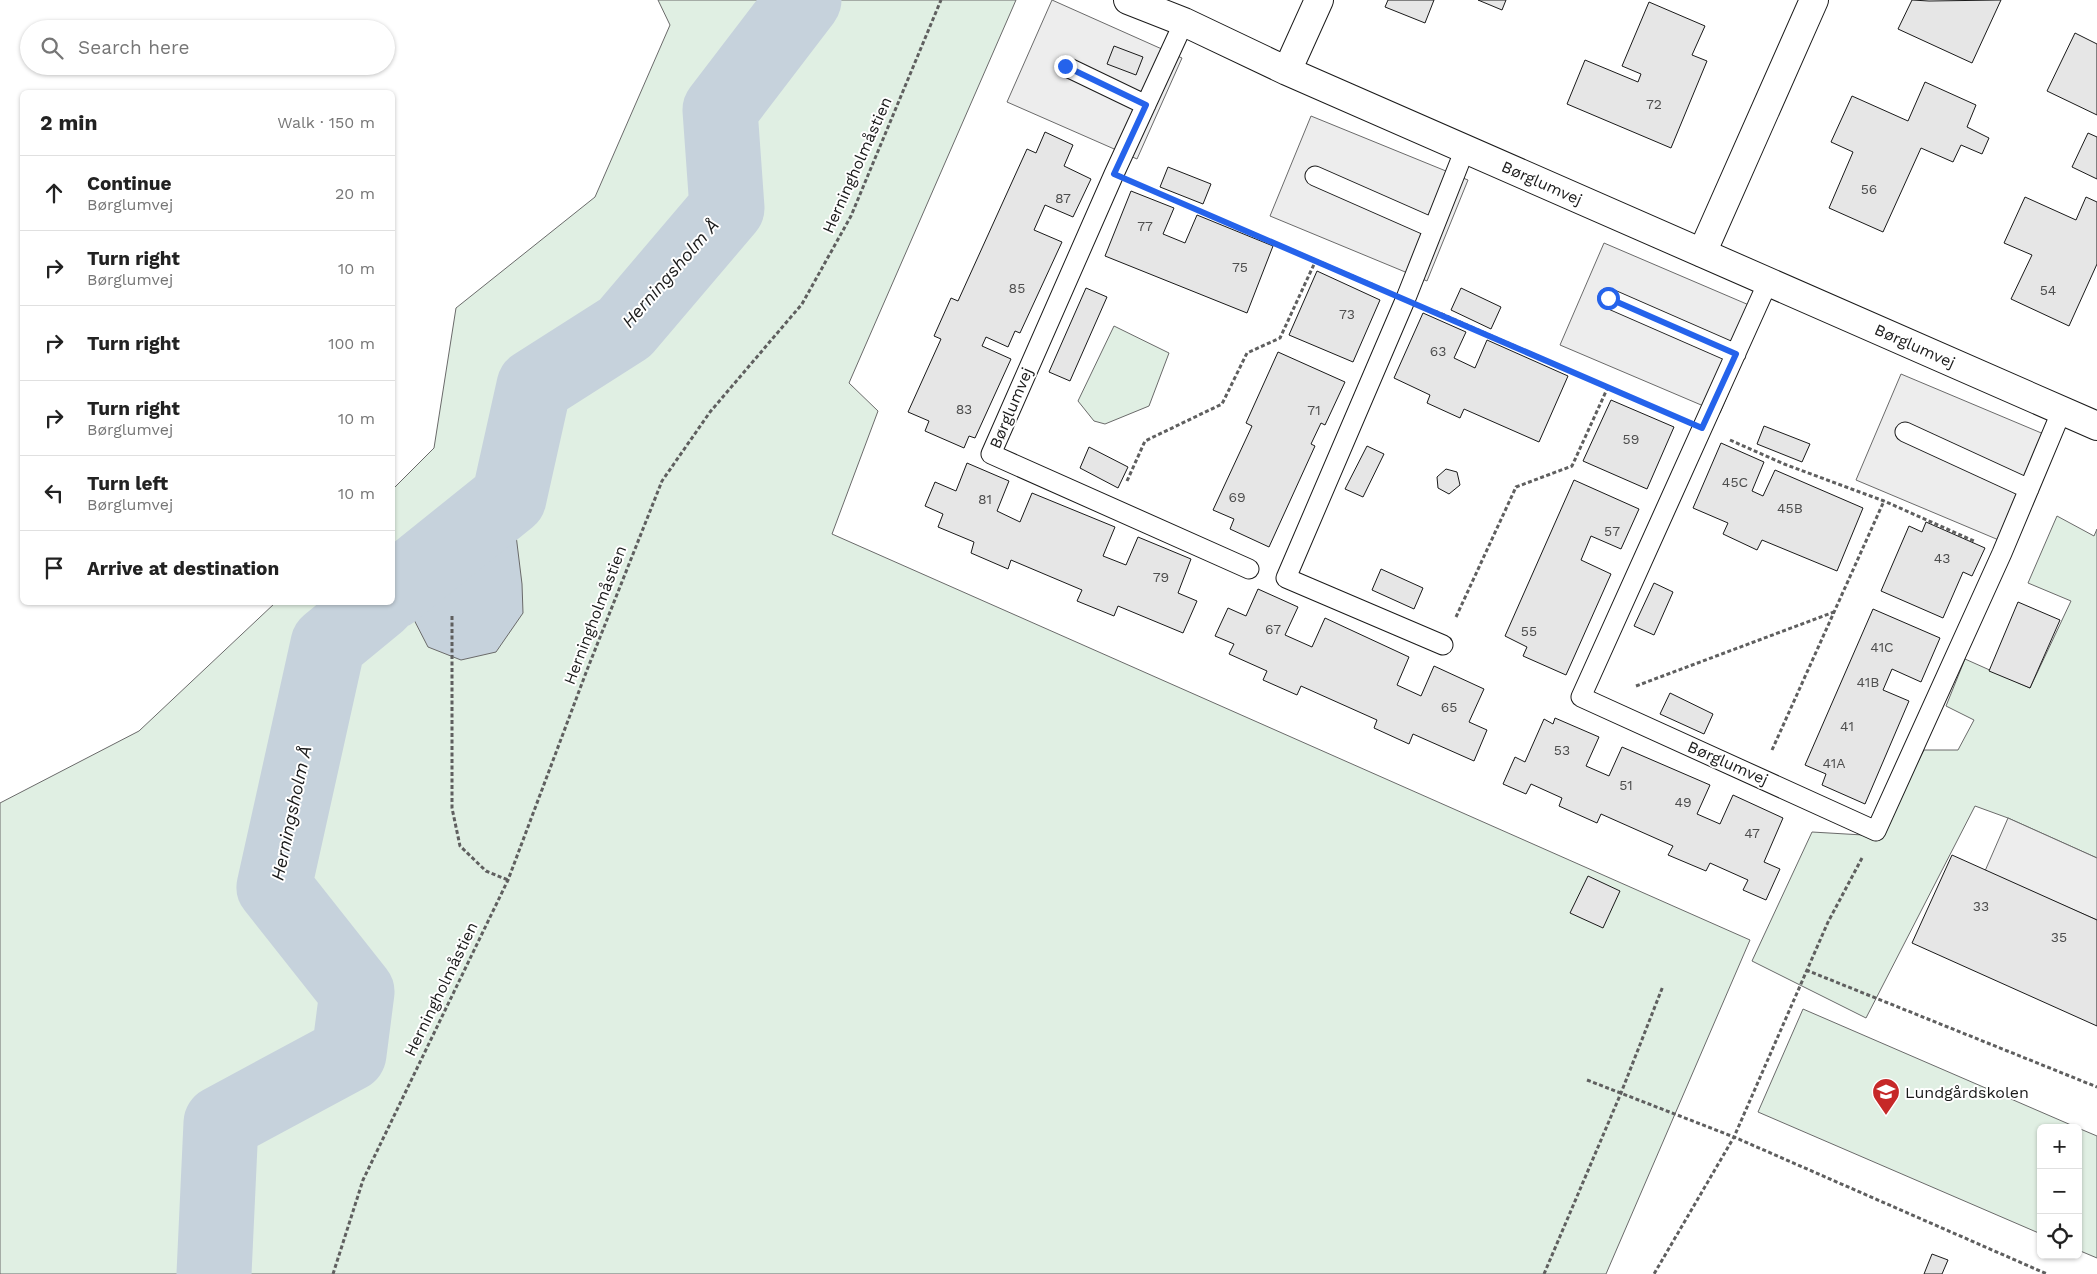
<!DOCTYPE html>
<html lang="en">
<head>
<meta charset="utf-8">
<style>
  body { margin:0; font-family:"Work Sans",sans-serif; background:#f2f2f2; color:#222 }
  .controls { position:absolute; right:15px; bottom:15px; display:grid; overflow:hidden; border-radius:8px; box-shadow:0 1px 4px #0004 }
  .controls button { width:45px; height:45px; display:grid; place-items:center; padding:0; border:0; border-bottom:1px solid #e0e0e0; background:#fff; color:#222; font:25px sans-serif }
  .stop { position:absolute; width:15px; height:15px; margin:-11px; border:4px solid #2563eb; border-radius:50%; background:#fff }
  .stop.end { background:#2563eb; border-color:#fff; box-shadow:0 1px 5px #0008 }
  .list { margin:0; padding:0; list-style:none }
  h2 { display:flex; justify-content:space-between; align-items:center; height:65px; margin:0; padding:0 20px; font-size:21px }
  h2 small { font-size:16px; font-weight:400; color:#767676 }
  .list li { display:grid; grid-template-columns:32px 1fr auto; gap:15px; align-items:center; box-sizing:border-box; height:75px; padding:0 20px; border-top:1px solid #e0e0e0 }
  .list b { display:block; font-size:19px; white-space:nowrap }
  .list p { margin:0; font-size:16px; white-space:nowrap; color:#767676 }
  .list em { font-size:16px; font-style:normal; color:#767676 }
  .icon { flex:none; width:28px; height:28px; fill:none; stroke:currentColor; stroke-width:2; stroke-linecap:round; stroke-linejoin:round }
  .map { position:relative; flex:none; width:2097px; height:1274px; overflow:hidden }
  .search { position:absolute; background:#fff; box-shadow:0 1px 4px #0004; left:20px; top:20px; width:375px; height:55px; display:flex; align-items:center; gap:12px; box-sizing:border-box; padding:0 18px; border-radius:28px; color:#767676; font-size:19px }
  .panel { position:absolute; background:#fff; box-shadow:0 1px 4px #0004; left:20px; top:90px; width:375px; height:515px; border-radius:8px }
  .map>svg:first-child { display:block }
  .green { fill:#e0efe3; stroke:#6a6a6a }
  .parking { fill:#ededed; stroke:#6a6a6a }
  .water { fill:#c6d2dc; stroke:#6a6a6a }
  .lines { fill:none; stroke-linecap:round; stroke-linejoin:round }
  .river { stroke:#c6d2dc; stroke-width:75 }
  .building { fill:#e6e6e6; stroke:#1a1a1a }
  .service-casing { stroke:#1a1a1a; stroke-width:21 }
  .minor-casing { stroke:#1a1a1a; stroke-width:30 }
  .path { stroke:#5f5f5f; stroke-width:3; stroke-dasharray:4 2.5; stroke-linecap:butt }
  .service { stroke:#fff; stroke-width:19 }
  .minor { stroke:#fff; stroke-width:28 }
  .route { stroke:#2563eb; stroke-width:6 }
  .labels { text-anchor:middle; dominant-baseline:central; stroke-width:4; stroke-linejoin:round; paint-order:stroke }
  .number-label { font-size:14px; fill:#4d4d4d }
  .street-label { font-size:16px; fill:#1a1a1a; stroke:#fff }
  .poi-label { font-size:16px; fill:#1a1a1a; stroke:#fff; text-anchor:start }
  .water-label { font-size:18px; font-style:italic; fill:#1a1a1a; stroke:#fff }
</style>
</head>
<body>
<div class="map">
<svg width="2097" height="1274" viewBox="0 0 2097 1274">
  <rect width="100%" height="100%" fill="#fff"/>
  <path class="green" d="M658 0H1016L849 383 878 411 832 534 1750 940 1606 1274H0V803L139 731 275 603 392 602 393 489 434 448 456 308 595 197 670 25Z
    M1114 326 1169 353 1149 406 1105 424 1094 421 1078 401Z
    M2057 516 2094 536 2097 529V858L2008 818 1975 806 1866 1018 1752 961 1812 832 1880 836 1924 750H1958L1974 720 1946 706 1965 659 2030 688 2071 601 2028 583Z
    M1803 1009 2078 1128H2041V1234L1758 1112Z
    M2078 1128 2097 1136V1258L2078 1250Z"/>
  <path class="parking" d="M1052 0 1182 58 1137 159 1007 102Z
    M1311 116 1468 180 1427 281 1270 216Z
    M1604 243 1763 311 1720 413 1560 345Z
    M1901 374 2058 440 2013 546 1856 480Z
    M2008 818 2097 858V920L1985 871Z"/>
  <path class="water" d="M509 498 515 527 522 584 523 613 496 652 461 660 428 647 410 612 400 586Z"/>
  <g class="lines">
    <path class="river" d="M392 592 509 498 534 386 625 328 727 208 720 110 804 0
      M214 1274 221 1123 349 1054 357 992 274 887 328 644 379 602"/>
  </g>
  <path class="building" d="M1388 0H1434L1425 23 1385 7Z
    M1478 0H1506L1502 10Z
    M1912 0 1929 1 2001 0 1972 63 1898 29Z
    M1649 2 1705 26 1692 55 1707 61 1671 148 1567 104 1585 60 1638 82 1641 74 1622 66Z
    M2075 33 2097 44V115L2047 91Z
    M1114 46 1143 57 1136 75 1107 64Z
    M1925 82 1976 105 1967 127 1989 138 1982 154 1961 145 1953 162 1921 148 1883 232 1829 208 1853 152 1831 142 1852 96 1908 121Z
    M1045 132 1073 145 1064 166 1091 179 1073 217 1045 205 1034 230 1062 242 1020 333 1015 331 1008 347 986 337 982 346 1011 359 975 438 969 436 964 448 925 431 929 421 908 412 941 339 934 336 951 298 958 301 1027 149 1036 153Z
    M2088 133 2097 137V179L2072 167Z
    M1168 167 1211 184 1203 204 1160 187Z
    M1131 191 1174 208 1163 234 1185 243 1197 215 1273 246 1247 313 1105 256Z
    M2025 197 2076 220 2086 197 2097 202V264L2069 326 2011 299 2032 255 2004 243Z
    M1317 271 1380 300 1353 362 1289 335Z
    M1086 288 1107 297 1070 381 1049 372Z
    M1461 288 1501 307 1491 329 1451 310Z
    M1423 313 1466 332 1454 358 1475 368 1487 340 1568 376 1539 442 1464 409 1460 418 1427 403 1430 395 1394 378Z
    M1278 352 1345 382 1325 425 1321 423 1311 444 1315 446 1269 547 1230 529 1234 519 1213 510 1252 426 1246 423Z
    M1611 400 1674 427 1647 489 1583 461Z
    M1764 426 1810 444 1802 462 1757 444Z
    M1721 443 1764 462 1752 491 1763 496 1775 470 1863 508 1837 571 1762 540 1757 550 1723 534 1728 523 1693 508Z
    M1367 446 1384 454 1363 497 1345 489Z
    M1089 447 1128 467 1118 488 1080 468Z
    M967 463 1009 481 997 511 1020 522 1032 493 1115 527 1103 556 1126 565 1138 537 1191 559 1178 593 1197 601 1183 633 1118 606 1114 616 1077 601 1082 590 1011 560 1008 569 971 553 974 542 938 527 943 514 925 506 935 482 956 491Z
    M1446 469 1457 472 1460 485 1449 494 1438 488 1437 477Z
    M1574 480 1639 509 1621 549 1591 536 1581 560 1611 574 1566 675 1523 656 1527 647 1505 636Z
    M1926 522 1985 548 1972 576 1963 572 1943 618 1881 591 1909 526 1922 532Z
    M1381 569 1423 588 1414 609 1372 590Z
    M1654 583 1673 592 1654 635 1634 626Z
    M1258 589 1298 607 1285 635 1312 647 1325 618 1409 657 1397 685 1421 696 1434 666 1484 689 1469 722 1487 730 1474 761 1413 734 1409 744 1374 728 1377 720 1301 686 1297 695 1263 680 1267 671 1229 654 1234 644 1215 636 1228 608 1246 616Z
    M2018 602 2060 620 2030 688 1989 671Z
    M1873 609 1940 638 1921 682 1892 669 1883 690 1909 701 1865 804 1822 785 1826 774 1805 765Z
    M1670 693 1713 714 1704 734 1660 714Z
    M1555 718 1599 737 1586 766 1609 776 1622 747 1710 785 1697 814 1720 824 1733 795 1783 818 1764 862 1780 869 1766 900 1743 890 1748 880 1710 863 1706 871 1668 855 1673 846 1601 814 1597 823 1559 806 1562 798 1531 784 1526 794 1503 784 1515 757 1525 762 1544 719 1553 724Z
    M1952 855 2097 920V1026L1912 943Z
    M1588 876 1620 891 1603 928 1570 913Z
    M1932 1254 1948 1260 1942 1274H1924Z"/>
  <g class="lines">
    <defs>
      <path id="service" d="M1184 22 1114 174 991 454 1249 569
        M1065 66 1146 105
        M1315 176 1433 228
        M1768 282 1581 697 1876 831 2002 553 2062 410
        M1608 298 1736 354
        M1905 432 2029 489
        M1443 645 1286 578 1406 298 1465 149"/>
      <path id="minor" d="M1128 0 1184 22 1287 71 2097 426
        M1287 71 1319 0
        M1702 253 1814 0"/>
    </defs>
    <use href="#service" class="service-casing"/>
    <use href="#minor" class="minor-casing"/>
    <path class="path" d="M1143 186 1376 286
      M1435 311 1674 416
      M1730 440 1784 464 1884 501 1974 541
      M1127 481 1145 441 1222 404 1247 353 1280 338 1316 260
      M452 616V808L460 846 486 871 508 880
      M1456 617 1516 487 1572 466 1608 387
      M1636 686 1834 612
      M1772 750 1884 501
      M1862 858 1828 922 1734 1137 2047 1274
      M1806 970 2097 1087
      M1587 1080 1734 1137 1654 1274
      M333 1274 363 1180 508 880 587 670 662 481 710 412 802 304 851 216 941 0
      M1544 1274 1621 1093 1663 986"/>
    <use href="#service" class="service"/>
    <use href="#minor" class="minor"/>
  </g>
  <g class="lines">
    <path class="route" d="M1065 66 1146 105 1114 174 1702 428 1736 354 1608 298"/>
  </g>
  <defs>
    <symbol id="school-pin" viewBox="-11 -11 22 30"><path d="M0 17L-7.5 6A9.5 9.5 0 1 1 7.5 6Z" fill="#c62828" stroke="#fff"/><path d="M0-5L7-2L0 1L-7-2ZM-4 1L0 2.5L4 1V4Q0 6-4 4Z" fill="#fff"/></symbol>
  </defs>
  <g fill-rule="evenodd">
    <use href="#school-pin" x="1870" y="1076" width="32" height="43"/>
  </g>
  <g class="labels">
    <g class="number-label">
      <text x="1654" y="104">72</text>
      <text x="1869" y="189">56</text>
      <text x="1063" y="198">87</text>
      <text x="1145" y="226">77</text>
      <text x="1240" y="267">75</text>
      <text x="1017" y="288">85</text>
      <text x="2048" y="290">54</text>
      <text x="1347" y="314">73</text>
      <text x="1438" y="351">63</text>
      <text x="964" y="409">83</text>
      <text x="1314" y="410">71</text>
      <text x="1631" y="439">59</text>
      <text x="1735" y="482">45C</text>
      <text x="1237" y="497">69</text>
      <text x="985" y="499">81</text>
      <text x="1790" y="508">45B</text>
      <text x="1612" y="531">57</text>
      <text x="1942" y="558">43</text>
      <text x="1161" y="577">79</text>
      <text x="1273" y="629">67</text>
      <text x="1529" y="631">55</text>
      <text x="1882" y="647">41C</text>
      <text x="1868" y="682">41B</text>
      <text x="1449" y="707">65</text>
      <text x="1847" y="726">41</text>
      <text x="1562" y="750">53</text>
      <text x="1834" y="763">41A</text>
      <text x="1626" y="785">51</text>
      <text x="1683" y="802">49</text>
      <text x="1752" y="833">47</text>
      <text x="1981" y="906">33</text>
      <text x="2059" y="937">35</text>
    </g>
    <g class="street-label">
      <text transform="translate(857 165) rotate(-66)">Herningholmåstien</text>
      <text transform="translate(1542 183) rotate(24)">Børglumvej</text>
      <text transform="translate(1915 346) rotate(24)">Børglumvej</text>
      <text transform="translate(1011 408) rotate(-67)">Børglumvej</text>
      <text transform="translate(595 615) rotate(-69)">Herningholmåstien</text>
      <text transform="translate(1728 763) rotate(24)">Børglumvej</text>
      <text transform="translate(441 989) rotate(-64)">Herningholmåstien</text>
    </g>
    <g class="poi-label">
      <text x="1905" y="1092">Lundgårdskolen</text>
    </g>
    <g class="water-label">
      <text transform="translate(670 273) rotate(-49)">Herningsholm Å</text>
      <text transform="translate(291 813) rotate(-78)">Herningsholm Å</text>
    </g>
  </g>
</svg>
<div class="controls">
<button>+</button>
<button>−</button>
<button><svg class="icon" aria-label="locate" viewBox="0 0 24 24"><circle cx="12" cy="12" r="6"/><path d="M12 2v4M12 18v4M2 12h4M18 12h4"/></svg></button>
</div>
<div class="stop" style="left:1608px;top:298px"></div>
<div class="stop end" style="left:1065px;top:66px"></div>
<div class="search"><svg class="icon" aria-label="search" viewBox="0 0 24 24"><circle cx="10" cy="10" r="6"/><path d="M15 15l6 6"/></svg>Search here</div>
<section class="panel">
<h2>2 min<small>Walk · 150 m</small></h2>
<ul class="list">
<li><svg class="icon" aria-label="ahead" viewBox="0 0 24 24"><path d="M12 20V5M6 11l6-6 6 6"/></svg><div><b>Continue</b><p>Børglumvej</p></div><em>20 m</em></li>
<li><svg class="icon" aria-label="right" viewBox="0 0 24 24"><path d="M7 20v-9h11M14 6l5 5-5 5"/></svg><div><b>Turn right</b><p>Børglumvej</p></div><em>10 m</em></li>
<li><svg class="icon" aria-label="right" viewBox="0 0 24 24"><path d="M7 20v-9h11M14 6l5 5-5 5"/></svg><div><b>Turn right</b></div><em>100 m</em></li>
<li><svg class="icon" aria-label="right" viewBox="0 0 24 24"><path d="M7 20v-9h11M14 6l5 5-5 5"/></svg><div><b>Turn right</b><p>Børglumvej</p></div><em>10 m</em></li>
<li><svg class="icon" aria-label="left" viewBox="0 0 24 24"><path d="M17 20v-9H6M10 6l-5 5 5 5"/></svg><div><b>Turn left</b><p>Børglumvej</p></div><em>10 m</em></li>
<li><svg class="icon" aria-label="arrive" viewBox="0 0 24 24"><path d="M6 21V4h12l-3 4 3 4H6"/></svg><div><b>Arrive at destination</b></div></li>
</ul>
</section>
</div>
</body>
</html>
